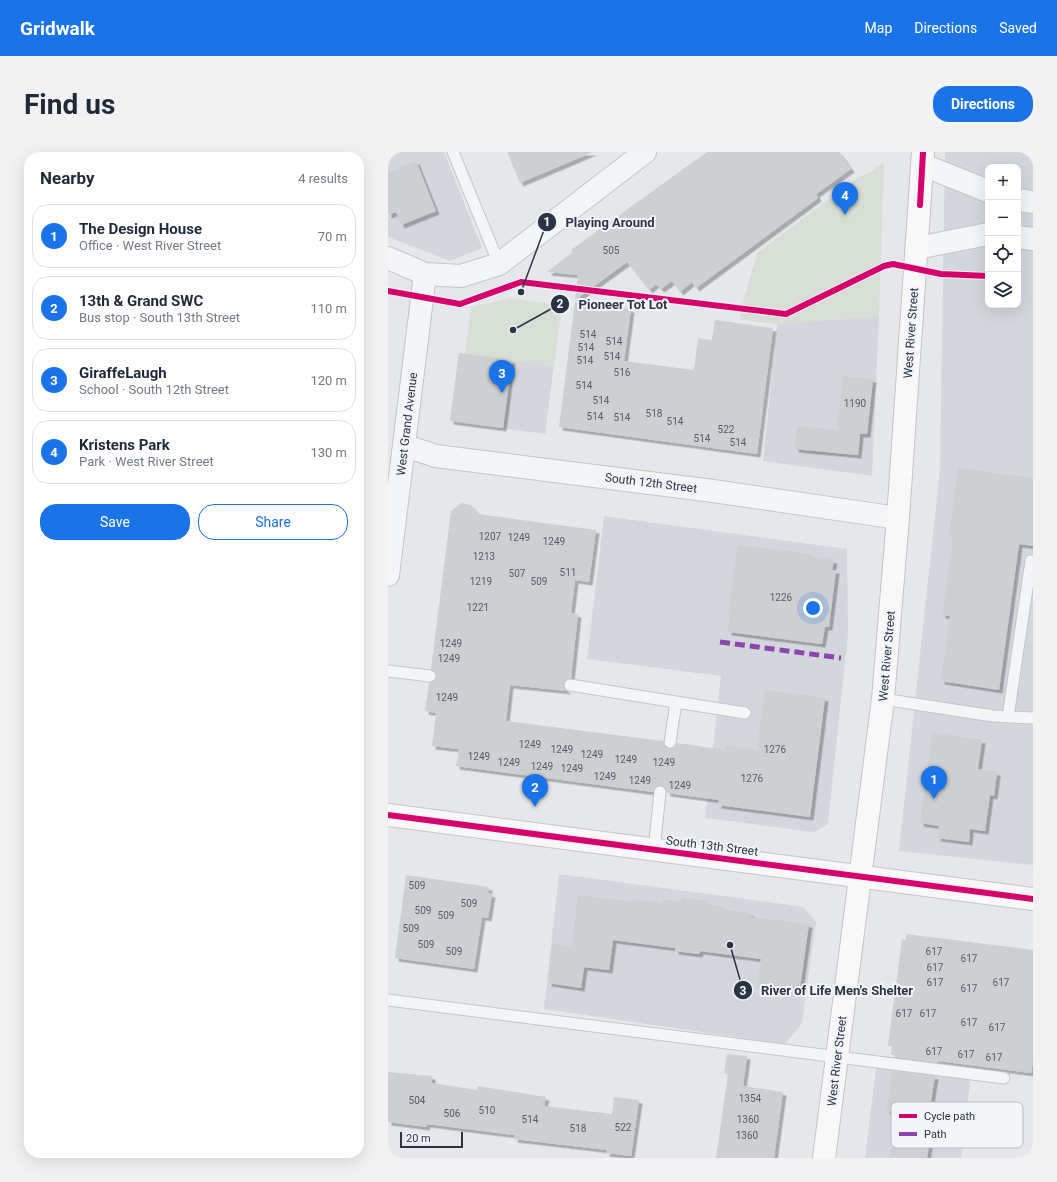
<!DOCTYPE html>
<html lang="en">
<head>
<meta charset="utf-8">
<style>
  body { margin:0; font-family:Roboto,sans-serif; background:#f2f2f3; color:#1f2937 }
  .controls { position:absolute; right:12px; top:12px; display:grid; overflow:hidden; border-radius:8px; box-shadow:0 4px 16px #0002 }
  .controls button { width:36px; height:36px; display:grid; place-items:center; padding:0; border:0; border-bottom:1px solid #e0e1e3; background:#fff; color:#1f2937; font:20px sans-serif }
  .scale { position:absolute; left:12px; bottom:10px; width:63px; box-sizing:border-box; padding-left:4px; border:2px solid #2a3444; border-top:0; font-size:11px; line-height:14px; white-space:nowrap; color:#2a3444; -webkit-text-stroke:3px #f3f5f9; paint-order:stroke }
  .you { position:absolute; left:425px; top:456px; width:14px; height:14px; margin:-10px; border:3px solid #fff; border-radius:50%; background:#1a73e8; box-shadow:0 0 0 6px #1a73e833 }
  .badge { display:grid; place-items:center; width:26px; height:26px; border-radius:50%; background:#1a73e8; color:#fff; font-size:13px; font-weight:700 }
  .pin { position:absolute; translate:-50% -33px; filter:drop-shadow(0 1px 2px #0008) }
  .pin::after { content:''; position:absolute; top:21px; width:14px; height:12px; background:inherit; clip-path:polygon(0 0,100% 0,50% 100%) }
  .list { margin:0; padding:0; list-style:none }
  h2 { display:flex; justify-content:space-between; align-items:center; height:52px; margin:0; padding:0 16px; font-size:17px }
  h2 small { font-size:13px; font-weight:400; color:#747a83 }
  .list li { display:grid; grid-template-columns:26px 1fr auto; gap:12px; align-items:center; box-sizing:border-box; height:64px; margin:0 8px 8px; padding:0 8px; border:1px solid #e0e1e3; border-radius:16px }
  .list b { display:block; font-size:15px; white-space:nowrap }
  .list p { margin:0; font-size:13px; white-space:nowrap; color:#747a83 }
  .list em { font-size:13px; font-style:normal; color:#747a83 }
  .actions { display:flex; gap:8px; padding:12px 16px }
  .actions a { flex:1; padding:9px 0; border:1px solid #1a73e8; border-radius:16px; text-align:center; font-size:14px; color:#1a73e8 }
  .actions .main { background:#1a73e8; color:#fff }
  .icon { flex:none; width:22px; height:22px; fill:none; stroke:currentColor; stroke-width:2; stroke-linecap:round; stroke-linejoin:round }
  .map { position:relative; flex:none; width:645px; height:1006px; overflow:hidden; border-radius:16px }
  header { display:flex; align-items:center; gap:24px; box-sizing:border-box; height:56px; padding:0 20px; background:#1a73e8; color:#fff }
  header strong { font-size:19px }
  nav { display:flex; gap:22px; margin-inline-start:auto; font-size:14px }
  .intro { display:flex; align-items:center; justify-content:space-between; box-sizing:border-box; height:96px; padding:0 24px }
  h1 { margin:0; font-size:28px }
  .button { padding:10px 18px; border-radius:16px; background:#1a73e8; color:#fff; font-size:14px; font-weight:700 }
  main { display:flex; gap:24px; padding:0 24px }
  aside { flex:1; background:#fff; border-radius:16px; box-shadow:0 4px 16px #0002 }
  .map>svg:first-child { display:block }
  .built { fill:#d3d7dd; fill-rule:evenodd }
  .green { fill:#d6ded5 }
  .building { fill:#cdcfd2; filter:url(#shadow) }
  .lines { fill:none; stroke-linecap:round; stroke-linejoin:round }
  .lane-casing { stroke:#c3c5c8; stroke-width:13 }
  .street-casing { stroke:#c3c5c8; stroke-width:24 }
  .secondary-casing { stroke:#c3c5c8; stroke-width:24 }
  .lane { stroke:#f4f5f7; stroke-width:11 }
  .street { stroke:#f4f5f7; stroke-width:22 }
  .secondary { stroke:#f8f8f8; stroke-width:22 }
  .quiet { stroke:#8e44ad; stroke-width:5; stroke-dasharray:10 5; stroke-linecap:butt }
  .cycleway-casing { stroke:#f3f5f9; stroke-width:8 }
  .cycleway { stroke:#d6006c; stroke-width:6 }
  .labels { text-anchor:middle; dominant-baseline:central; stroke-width:4; stroke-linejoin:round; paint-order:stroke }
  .number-label { font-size:10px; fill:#545c68 }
  .street-label { font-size:12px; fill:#2a3444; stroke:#f3f5f9 }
  .key { fill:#f3f5f9; stroke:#b7bbc3; stroke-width:1 }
  .key-label { font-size:11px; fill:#2a3444 }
  .leader { fill:none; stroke:#2a3444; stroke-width:1.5 }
  .callout-dot { fill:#2a3444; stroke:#f3f5f9; stroke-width:1.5 }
  .mark-label { font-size:12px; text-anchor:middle; font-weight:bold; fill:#fff }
  .callout-label { font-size:13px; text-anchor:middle; font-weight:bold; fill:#2a3444; stroke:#f3f5f9; stroke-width:4; stroke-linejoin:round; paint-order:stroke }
</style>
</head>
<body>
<header>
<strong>Gridwalk</strong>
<nav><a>Map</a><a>Directions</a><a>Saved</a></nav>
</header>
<div class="intro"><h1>Find us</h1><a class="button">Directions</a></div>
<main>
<aside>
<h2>Nearby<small>4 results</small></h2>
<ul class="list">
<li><span class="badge">1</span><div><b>The Design House</b><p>Office · West River Street</p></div><em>70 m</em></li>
<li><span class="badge">2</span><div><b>13th &amp; Grand SWC</b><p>Bus stop · South 13th Street</p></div><em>110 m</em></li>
<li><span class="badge">3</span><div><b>GiraffeLaugh</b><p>School · South 12th Street</p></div><em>120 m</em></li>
<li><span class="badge">4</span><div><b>Kristens Park</b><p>Park · West River Street</p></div><em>130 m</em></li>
</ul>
<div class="actions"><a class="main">Save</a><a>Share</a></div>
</aside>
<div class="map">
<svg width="645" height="1006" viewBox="0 0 645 1006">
  <defs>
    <filter id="shadow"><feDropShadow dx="3.5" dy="3.5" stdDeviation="0" flood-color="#0004"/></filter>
  </defs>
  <rect width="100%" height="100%" fill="#e5e7ea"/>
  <path class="built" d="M0 0H56L94 96 62 109 0 85Z
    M557 0H645V713L511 699 552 317ZM600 15H630V153H600Z
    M491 164 484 324 375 309 389 172Z
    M71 201 166 214 157 282 62 269Z
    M216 364 459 397 460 481 440 672 426 680 317 666 333 524 199 507Z
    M171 722 416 755 428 770 414 871 397 892 156 857Z
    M489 910 583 922 573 1006H477Z"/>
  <path class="green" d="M496 10 491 164 389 172 352 168 355 151 369 101 471 25 481 21Z
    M123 146 174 154 166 214 77 202 83 155Z"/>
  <path class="building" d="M119 0H205L132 31Z
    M319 0H451L463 17 428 42 430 46 308 136 304 130 292 140 284 129 273 137 268 132 261 138 239 110 187 148 190 123 159 120 185 100 183 98Z
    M28 9 48 59 13 73 8 60 0 63V20Z
    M187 150 243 157 236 209 306 218 310 186 324 188 327 168 385 176 369 302 171 275Z
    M71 201 124 208 115 276 62 269Z
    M455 224 485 227 479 282H472L470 303 407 297 409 274 449 278Z
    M570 316 645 326V394L631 392 611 538 553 529 562 464 554 463 565 386 561 385Z
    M73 351 83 353 90 362 208 378 201 430 187 428 183 461 190 462 183 526 177 528 175 532 176 536 180 539 122 533 118 569 275 589 277 595 281 597 287 595 289 591 337 598 338 593 369 598 377 538 437 546 422 665 330 653 331 648 279 641 278 637 273 633 269 634 265 640 68 614 71 597 44 594 48 561 37 559 41 531 47 528 49 524 46 519 43 517 63 359Z
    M350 393 424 402 423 405 446 408 444 418H448L441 475H437L434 492 340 480 342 462H340Z
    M544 581 594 588 590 617 609 620 606 644 602 643 597 679 582 677 581 690 549 686 551 674 532 671Z
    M18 723 101 735 100 741 104 742 100 766 94 765 86 817 7 806Z
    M190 743 247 750V748L274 751 275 747 293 750V746L319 749 318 752 337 755V758L363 761V765L421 772 412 836 398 834 397 841 369 837 373 807 312 799 311 802 287 799V796L225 788 221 818 196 815 193 836 160 831 164 791 184 794Z
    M518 782 645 798V909L643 921 550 909V911L506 905 507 903H503L504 894H500L514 787 518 788Z
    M339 902 359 904 355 934 395 940 386 1006H328L340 922 336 921Z
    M504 919 547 924 538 981 543 982 539 1006H502L509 961 498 959Z
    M0 920 44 924V931L89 938 90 934 158 945 156 954 224 962 226 945 251 948 243 1004 218 1001 219 998 126 987 127 983 39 972 38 975 0 970Z"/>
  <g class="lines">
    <defs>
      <path id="lane" d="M65 0 111 112
        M0 519 42 524
        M182 533 288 550
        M495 547 605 564 645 566
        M620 565 643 409H645
        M282 590 288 550 357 561
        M266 698 272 640
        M0 848 616 926"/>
      <path id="street" d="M535 13 600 39
        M630 48 645 50
        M630 85 645 87
        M529 96 600 82
        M0 106 37 122 73 124 111 112 257 0
        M17 294 48 304 325 339 510 366
        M0 423 37 122"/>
      <path id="secondary" d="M0 663 645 747
        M436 1006 495 547 510 366 535 0"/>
    </defs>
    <use href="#lane" class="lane-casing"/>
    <use href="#street" class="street-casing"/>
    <use href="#secondary" class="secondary-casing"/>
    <use href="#lane" class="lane"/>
    <use href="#street" class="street"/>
    <use href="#secondary" class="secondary"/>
    <path class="quiet" d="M332 490 453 506"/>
    <defs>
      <path id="cycleway" d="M532 53 535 0
        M0 139 72 152 133 130 398 162 496 114 505 112 553 122 600 124
        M0 663 645 747"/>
    </defs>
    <use href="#cycleway" class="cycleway-casing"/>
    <use href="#cycleway" class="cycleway"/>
  </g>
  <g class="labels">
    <g class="number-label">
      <text x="223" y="98">505</text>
      <text x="200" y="182">514</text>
      <text x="226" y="189">514</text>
      <text x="198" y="195">514</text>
      <text x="224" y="204">514</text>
      <text x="197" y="208">514</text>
      <text x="234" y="220">516</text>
      <text x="196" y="233">514</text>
      <text x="213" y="248">514</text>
      <text x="467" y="251">1190</text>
      <text x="266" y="261">518</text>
      <text x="207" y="264">514</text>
      <text x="234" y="265">514</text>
      <text x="287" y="269">514</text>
      <text x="338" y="277">522</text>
      <text x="314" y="286">514</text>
      <text x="350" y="290">514</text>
      <text x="102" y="384">1207</text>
      <text x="131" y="385">1249</text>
      <text x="166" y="389">1249</text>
      <text x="96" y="404">1213</text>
      <text x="180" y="420">511</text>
      <text x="129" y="421">507</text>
      <text x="93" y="429">1219</text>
      <text x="151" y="429">509</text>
      <text x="393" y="445">1226</text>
      <text x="90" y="455">1221</text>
      <text x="63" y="491">1249</text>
      <text x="61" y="506">1249</text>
      <text x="59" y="545">1249</text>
      <text x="142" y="592">1249</text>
      <text x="174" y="597">1249</text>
      <text x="387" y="597">1276</text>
      <text x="204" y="602">1249</text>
      <text x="91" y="604">1249</text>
      <text x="238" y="607">1249</text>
      <text x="121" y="610">1249</text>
      <text x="276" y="610">1249</text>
      <text x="154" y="614">1249</text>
      <text x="184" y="616">1249</text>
      <text x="217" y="624">1249</text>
      <text x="364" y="626">1276</text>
      <text x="252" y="628">1249</text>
      <text x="292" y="633">1249</text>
      <text x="29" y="733">509</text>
      <text x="81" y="751">509</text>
      <text x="35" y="758">509</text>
      <text x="58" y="763">509</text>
      <text x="23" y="776">509</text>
      <text x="38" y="792">509</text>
      <text x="66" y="799">509</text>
      <text x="546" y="799">617</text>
      <text x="581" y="806">617</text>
      <text x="547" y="815">617</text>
      <text x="547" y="830">617</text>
      <text x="613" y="830">617</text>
      <text x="581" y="836">617</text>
      <text x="516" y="861">617</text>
      <text x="540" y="861">617</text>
      <text x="581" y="870">617</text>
      <text x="609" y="875">617</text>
      <text x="546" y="899">617</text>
      <text x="578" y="902">617</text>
      <text x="606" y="905">617</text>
      <text x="362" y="946">1354</text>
      <text x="29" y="948">504</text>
      <text x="99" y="958">510</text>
      <text x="64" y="961">506</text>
      <text x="142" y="967">514</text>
      <text x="360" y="967">1360</text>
      <text x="235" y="975">522</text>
      <text x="190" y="976">518</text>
      <text x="359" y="983">1360</text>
    </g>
    <g class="street-label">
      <text transform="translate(523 181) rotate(-86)">West River Street</text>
      <text transform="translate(19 272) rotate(-83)">West Grand Avenue</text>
      <text transform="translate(263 331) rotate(7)">South 12th Street</text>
      <text transform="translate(499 504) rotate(-85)">West River Street</text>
      <text transform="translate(324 694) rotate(7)">South 13th Street</text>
      <text transform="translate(449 909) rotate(-83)">West River Street</text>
    </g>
  </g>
  <rect x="503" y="950" width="132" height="46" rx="6" class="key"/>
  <rect x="511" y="962" width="18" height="4" fill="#d6006c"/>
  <rect x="511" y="980" width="18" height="4" fill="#8e44ad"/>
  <g class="key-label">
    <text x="536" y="968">Cycle path</text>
    <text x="536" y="986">Path</text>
  </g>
  <path class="leader" d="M133 140L159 70M125 178L172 152M342 793L355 838"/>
  <g class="callout-dot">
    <circle cx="133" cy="140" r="4"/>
    <circle cx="125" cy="178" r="4"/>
    <circle cx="342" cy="793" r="4"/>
    <circle cx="159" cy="70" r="10"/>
    <circle cx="172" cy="152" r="10"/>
    <circle cx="355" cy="838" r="10"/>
  </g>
  <g class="mark-label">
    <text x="159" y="74">1</text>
    <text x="172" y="156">2</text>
    <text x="355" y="843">3</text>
  </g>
  <g class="callout-label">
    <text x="222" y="75">Playing Around</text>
    <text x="235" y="157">Pioneer Tot Lot</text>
    <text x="449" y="843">River of Life Men's Shelter</text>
  </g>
</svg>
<div class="controls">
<button>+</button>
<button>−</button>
<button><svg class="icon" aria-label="locate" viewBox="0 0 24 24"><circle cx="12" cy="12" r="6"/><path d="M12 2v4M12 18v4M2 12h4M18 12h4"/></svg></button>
<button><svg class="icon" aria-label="layers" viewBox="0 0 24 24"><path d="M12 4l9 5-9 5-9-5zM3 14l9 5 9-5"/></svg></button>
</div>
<div class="scale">20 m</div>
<div class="you"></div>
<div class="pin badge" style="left:546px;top:647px">1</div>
<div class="pin badge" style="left:147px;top:655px">2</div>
<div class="pin badge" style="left:114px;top:241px">3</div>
<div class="pin badge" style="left:457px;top:63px">4</div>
</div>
</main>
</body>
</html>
